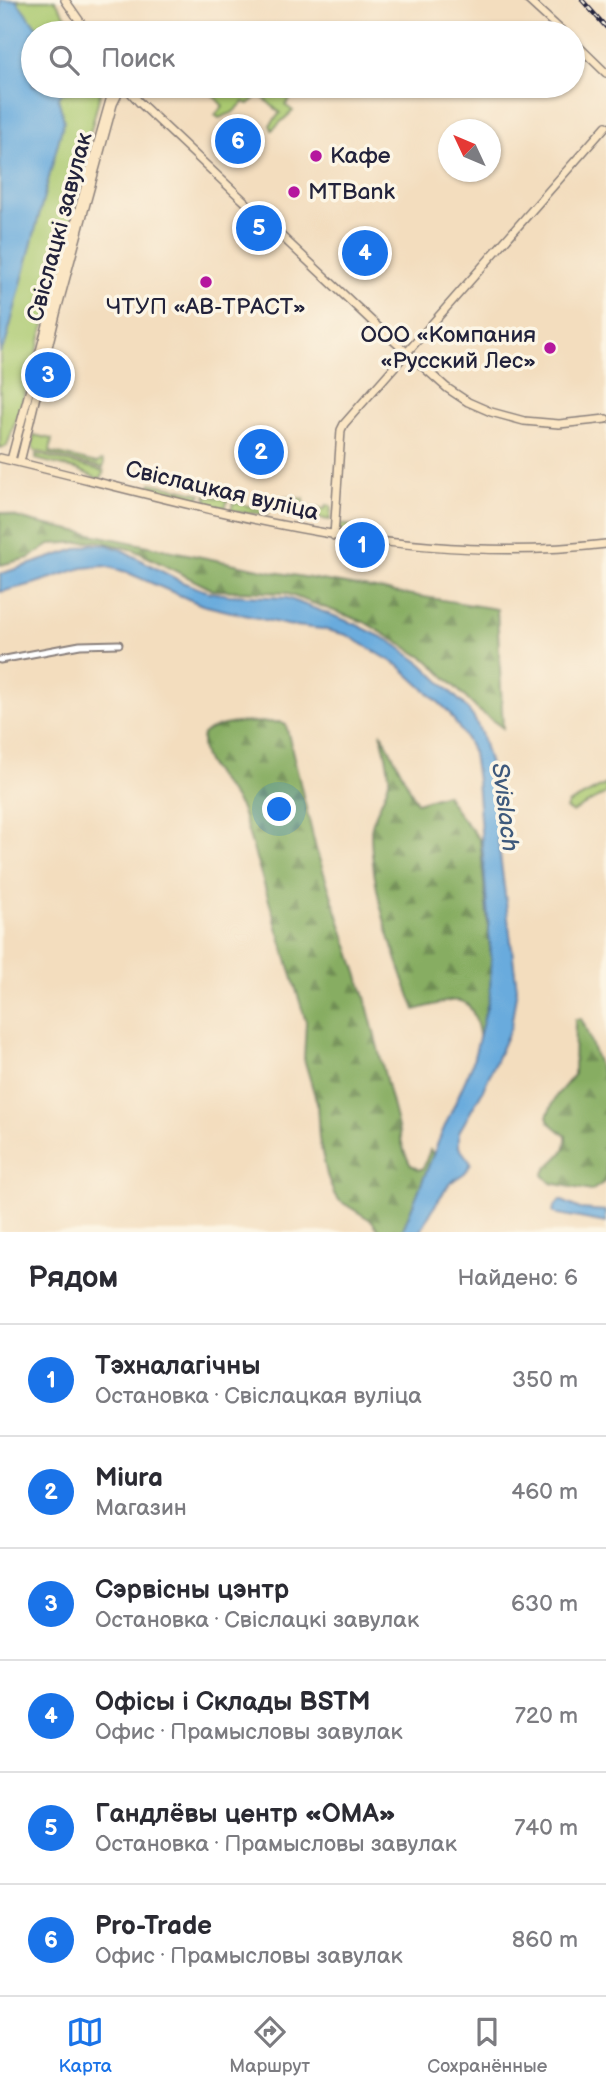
<!DOCTYPE html>
<html lang="ru">
<head>
<meta charset="utf-8">
<style>
  body { margin:0; font-family:"Balsamiq Sans",sans-serif; background:#f2f2f3; color:#2b2b33 }
  .compass { position:absolute; left:438px; top:119px; width:63px; height:63px; border-radius:50%; background:#fff; box-shadow:0 2px 5px #0004; rotate:314deg }
  .you { position:absolute; left:280px; top:810px; width:24px; height:24px; margin:-18px; border:5px solid #fff; border-radius:50%; background:#1a73e8; box-shadow:0 0 0 10px #1a73e833 }
  .badge { display:grid; place-items:center; width:46px; height:46px; border-radius:50%; background:#1a73e8; color:#fff; font-size:23px; font-weight:700 }
  .pin { position:absolute; translate:-50% -50%; border:4px solid #fff; box-shadow:0 2px 7px #0006 }
  .list { margin:0; padding:0; list-style:none }
  h2 { display:flex; justify-content:space-between; align-items:center; height:91px; margin:0; padding:0 28px; font-size:30px }
  h2 small { font-size:23px; font-weight:400; color:#7c7c81 }
  .list li { display:grid; grid-template-columns:46px 1fr auto; gap:21px; align-items:center; box-sizing:border-box; height:112px; padding:0 28px; border-top:2px solid #e1e1e2 }
  .list b { display:block; font-size:26px; white-space:nowrap }
  .list p { margin:0; font-size:23px; white-space:nowrap; color:#7c7c81 }
  .list em { font-size:23px; font-style:normal; color:#7c7c81 }
  .icon { flex:none; width:38px; height:38px; fill:none; stroke:currentColor; stroke-width:2; stroke-linecap:round; stroke-linejoin:round }
  .map { position:relative; flex:none; width:606px; height:1232px; overflow:hidden }
  .search { position:absolute; background:#fff; box-shadow:0 2px 5px #0004; left:21px; right:21px; top:21px; height:77px; display:flex; align-items:center; gap:18px; box-sizing:border-box; padding:0 24px; border-radius:38px; color:#7c7c81; font-size:26px }
  .sheet { height:763px; background:#fff }
  nav { display:flex; justify-content:space-around; align-items:center; box-sizing:border-box; height:98px; border-top:2px solid #e1e1e2; background:#fff; font-size:19px; color:#7c7c81 }
  nav a { display:grid; justify-items:center; gap:4px }
  nav .on { color:#1a73e8 }
  .map>svg:first-child { display:block }
  .grass { fill:#aac970; stroke:#667656; stroke-width:2 }
  .forest { fill:url(#forest-firs); stroke:#54684e; stroke-width:2 }
  .water { fill:#69abdd; stroke:#46668c; stroke-width:2 }
  .lines { fill:none; stroke-linecap:round; stroke-linejoin:round }
  .street-casing { stroke:#8a807c; stroke-width:9 }
  .secondary-casing { stroke:#8a807c; stroke-width:10 }
  .street { stroke:#fff; stroke-width:5 }
  .secondary { stroke:#fbe6c4; stroke-width:7 }
  .rail-casing { stroke:#22223b; stroke-width:4.5 }
  .rail { stroke:#fcf5e5; stroke-width:2; stroke-dasharray:5; stroke-linecap:butt }
  .poi-dot { fill:#b5179e; stroke:#fcf5e5; stroke-width:2.5 }
  .labels { text-anchor:middle; dominant-baseline:central; stroke-width:7; stroke-linejoin:round; paint-order:stroke }
  .poi-label { font-size:23px; fill:#22223b; stroke:#fcf5e5; text-anchor:start }
  .street-label { font-size:23px; fill:#22223b; stroke:#fcf5e5 }
  .water-label { font-size:24px; font-style:italic; fill:#3e597c; stroke:#fcf5e5 }
</style>
</head>
<body>
<div class="map">
<svg width="606" height="1232" viewBox="0 0 606 1232">
  <defs>
    <pattern id="forest-firs" width="22" height="20" patternUnits="userSpaceOnUse" patternTransform="scale(1.75)"><rect width="22" height="20" fill="#87ad62"/><path d="M5 1l3.5 6h-7zM16 11l3.5 6h-7z" fill="#6e8c52"/></pattern>
  </defs>
  <rect width="100%" height="100%" fill="#fcf5e5"/>
  <filter id="ink" filterUnits="userSpaceOnUse"><feTurbulence type="fractalNoise" baseFrequency=".0143" numOctaves="2"/><feDisplacementMap in="SourceGraphic" scale="14" xChannelSelector="R" yChannelSelector="G"/><feConvolveMatrix kernelMatrix="1 2 1 2 8 2 1 2 1" color-interpolation-filters="sRGB"/></filter>
  <filter id="wash" filterUnits="userSpaceOnUse"><feTurbulence type="fractalNoise" baseFrequency=".00686" numOctaves="4" result="noise"/><feDisplacementMap in="SourceGraphic" scale="28" xChannelSelector="R" yChannelSelector="G"/><feGaussianBlur stdDeviation="1.57" result="paint"/><feColorMatrix in="noise" values="0 0 0 0 0 0 0 0 0 0 0 0 0 0 0 0 0 1.4 0 .05"/><feComposite in="paint" operator="in"/></filter>
  <g filter="url(#wash)">
    <rect width="100%" height="100%" fill="#f3ddbe"/>
    <path class="grass" d="M0 0H55L77 33H33V86H102L90 134 86 166 29 382 7 446 0 448Z
      M220 86H317L307 95H294L285 105 293 111 272 130 270 125 280 113 259 94 249 104 244 102 232 113 219 118 215 115 223 106 212 94Z
      M34 435 52 439 50 452 97 463 102 460 104 462 103 468 35 451 32 446Z
      M36 454 104 471 102 477 98 479 79 470 36 459Z
      M151 483 201 494 196 501 152 491 150 487Z
      M206 495 228 500 225 508 208 505Z
      M282 497 304 499V507L325 509 326 505 331 506 330 520 281 512Z
      M233 502 260 509 269 514 231 512Z
      M337 524 373 528 372 537 340 532Z
      M606 784V793L572 812 566 809 568 804Z"/>
    <path class="forest" d="M0 512 33 522 274 572 497 609 503 728 478 710 429 661 364 622 285 593 213 590 134 550 99 541 51 544 29 558 0 565Z
      M279 722 286 725 316 849 365 997 404 1151 410 1164 419 1170 423 1168 430 1150 434 1155 402 1232H380L372 1221 340 1201 334 1194 327 1175 319 1139 317 1103 304 1059 306 1022 241 809C228 784 196 764 203 734 223 719 255 723 279 722Z
      M381 732 417 803 446 794 458 813 480 840 492 969 490 994 480 1040C472 987 457 999 415 1010 393 952 371 893 371 831 371 819 387 794 389 780 390 769 383 744 381 732Z
      M575 1019H581L584 1024 606 1084V1181L591 1191 551 1183 543 1175C551 1157 567 1159 566 1136L549 1122 547 1116 556 1096 574 1075Z"/>
    <path class="water" d="M0 0H16L41 33H33V86H78L76 90 62 93 58 98 64 120 6 342 0 353Z
      M92 544 108 545 122 550 182 582 208 592 229 595 287 598 355 624 390 641 422 664 464 705 474 718 481 733 493 776 497 832 517 988 511 1027 482 1092 459 1132V1147L471 1163C463 1179 462 1172 451 1183 443 1191 425 1221 421 1232H402L441 1135 472 1065 490 994 491 957 477 781 473 753 468 742 448 711 399 666 347 635 322 629 287 625 202 605 126 572 105 566 82 568 33 584 0 592V574Z
      M560 1200 580 1209 606 1211V1223L553 1213 554 1207Z"/>
  </g>
  <g filter="url(#ink)">
    <g class="lines">
      <defs>
        <path id="street" d="M0 660 80 645 119 644"/>
        <path id="secondary" d="M65 0 88 33
          M528 0 564 33
          M573 41 606 73
          M125 86 139 102 377 326 447 388 468 402 491 412 524 421 559 424 606 419
          M0 458C202 506 395 569 606 544
          M11 460 59 280 114 86
          M20 462 57 310 113 104 122 86
          M334 536 341 430 344 424 606 126"/>
      </defs>
      <use href="#street" class="street-casing"/>
      <use href="#secondary" class="secondary-casing"/>
      <use href="#street" class="street"/>
      <use href="#secondary" class="secondary"/>
      <defs>
        <path id="rail" d="M582 0 606 27"/>
      </defs>
      <use href="#rail" class="rail-casing"/>
      <use href="#rail" class="rail"/>
    </g>
  </g>
  <g class="poi-dot">
    <circle cx="316" cy="156" r="7"/>
    <circle cx="294" cy="192" r="7"/>
    <circle cx="206" cy="282" r="7"/>
    <circle cx="550" cy="348" r="7"/>
  </g>
  <g class="labels">
    <g class="poi-label">
      <text x="330" y="156">Кафе</text>
      <text x="308" y="192">MTBank</text>
      <text x="206" y="307" text-anchor="middle">ЧТУП «АВ-ТРАСТ»</text>
      <text x="536" y="335" text-anchor="end">ООО «Компания<tspan x="536" dy="26">«Русский Лес»</tspan></text>
    </g>
    <g class="street-label">
      <text transform="translate(60 227) rotate(-75)">Свіслацкі завулак</text>
      <text transform="translate(222 491) rotate(13)">Свіслацкая вуліца</text>
    </g>
    <g class="water-label">
      <text transform="translate(505 807) rotate(83)">Svislach</text>
    </g>
  </g>
</svg>
<svg class="compass" viewBox="-18 -18 36 36"><path d="M0-13l5 13h-10z" fill="#e53935"/><path d="M0 13l5-13h-10z" fill="#7c7c81"/></svg>
<div class="you"></div>
<div class="pin badge" style="left:362px;top:545px">1</div>
<div class="pin badge" style="left:261px;top:452px">2</div>
<div class="pin badge" style="left:48px;top:375px">3</div>
<div class="pin badge" style="left:365px;top:253px">4</div>
<div class="pin badge" style="left:259px;top:228px">5</div>
<div class="pin badge" style="left:238px;top:141px">6</div>
<div class="search"><svg class="icon" aria-label="search" viewBox="0 0 24 24"><circle cx="10" cy="10" r="6"/><path d="M15 15l6 6"/></svg>Поиск</div>
</div>
<section class="sheet">
<h2>Рядом<small>Найдено: 6</small></h2>
<ul class="list">
<li><span class="badge">1</span><div><b>Тэхналагічны</b><p>Остановка · Свіслацкая вуліца</p></div><em>350 m</em></li>
<li><span class="badge">2</span><div><b>Miura</b><p>Магазин</p></div><em>460 m</em></li>
<li><span class="badge">3</span><div><b>Сэрвісны цэнтр</b><p>Остановка · Свіслацкі завулак</p></div><em>630 m</em></li>
<li><span class="badge">4</span><div><b>Офісы і Склады BSTM</b><p>Офис · Прамысловы завулак</p></div><em>720 m</em></li>
<li><span class="badge">5</span><div><b>Гандлёвы центр «ОМА»</b><p>Остановка · Прамысловы завулак</p></div><em>740 m</em></li>
<li><span class="badge">6</span><div><b>Pro-Trade</b><p>Офис · Прамысловы завулак</p></div><em>860 m</em></li>
</ul>
</section>
<nav>
<a class="on"><svg class="icon" aria-label="map" viewBox="0 0 24 24"><path d="M3 6l6-2 6 2 6-2v14l-6 2-6-2-6 2zM9 4v14M15 6v14"/></svg>Карта</a>
<a><svg class="icon" aria-label="directions" viewBox="0 0 24 24"><path d="M12 3l9 9-9 9-9-9zM9 14v-3h6M13 9l2 2-2 2"/></svg>Маршрут</a>
<a><svg class="icon" aria-label="saved" viewBox="0 0 24 24"><path d="M7 4h10v16l-5-4-5 4z"/></svg>Сохранённые</a>
</nav>
</body>
</html>
